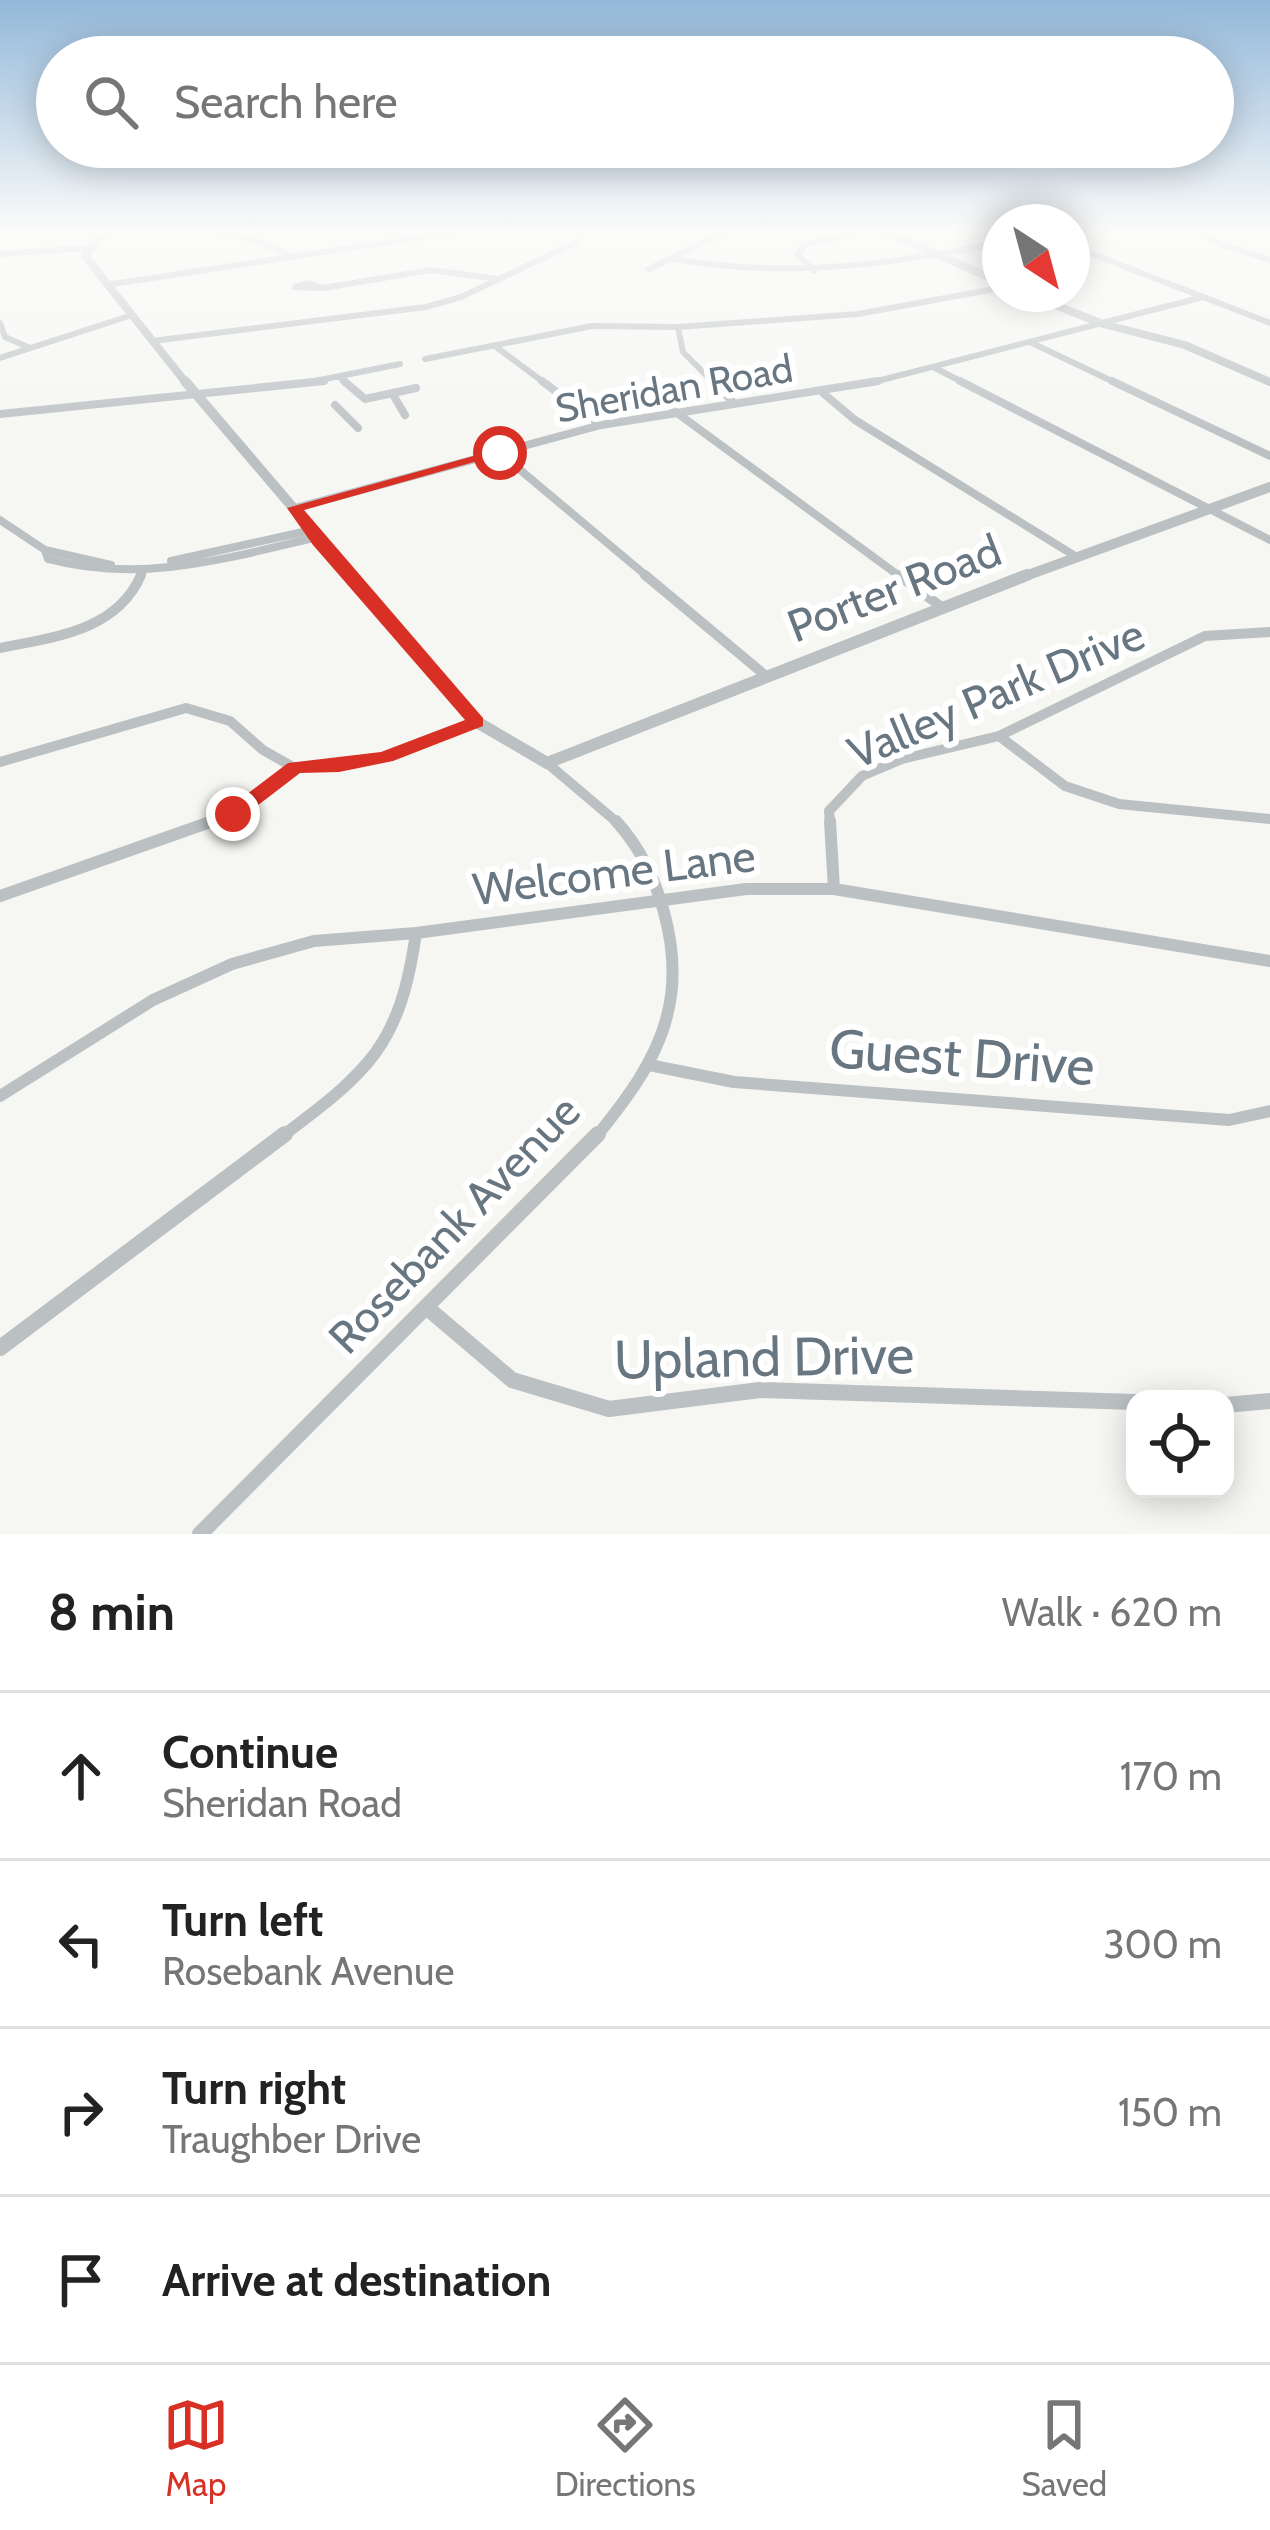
<!DOCTYPE html>
<html lang="en">
<head>
<meta charset="utf-8">
<style>
  body { margin:0; font-family:Cabin,sans-serif; background:#f6f6f6; color:#222 }
  .controls { position:absolute; right:36px; bottom:36px; display:grid; overflow:hidden; border-radius:24px; box-shadow:0 6px 30px #0003 }
  .controls button { width:108px; height:108px; display:grid; place-items:center; padding:0; border:0; border-bottom:3px solid #e0e0e0; background:#fff; color:#222; font:60px sans-serif }
  .compass { position:absolute; left:982px; top:204px; width:108px; height:108px; border-radius:50%; background:#fff; box-shadow:0 6px 30px #0003; rotate:144deg }
  .stop { position:absolute; width:36px; height:36px; margin:-27px; border:9px solid #d93025; border-radius:50%; background:#fff }
  .stop.end { background:#d93025; border-color:#fff; box-shadow:0 3px 12px #0008 }
  .list { margin:0; padding:0; list-style:none }
  h2 { display:flex; justify-content:space-between; align-items:center; height:156px; margin:0; padding:0 48px; font-size:51px }
  h2 small { font-size:39px; font-weight:400; color:#767676 }
  .list li { display:grid; grid-template-columns:78px 1fr auto; gap:36px; align-items:center; box-sizing:border-box; height:168px; padding:0 48px; border-top:3px solid #e0e0e0 }
  .list b { display:block; font-size:45px; white-space:nowrap }
  .list p { margin:0; font-size:39px; white-space:nowrap; color:#767676 }
  .list em { font-size:39px; font-style:normal; color:#767676 }
  .icon { flex:none; width:66px; height:66px; fill:none; stroke:currentColor; stroke-width:2; stroke-linecap:round; stroke-linejoin:round }
  .map { position:relative; flex:none; width:1270px; height:1534px; overflow:hidden }
  .search { position:absolute; background:#fff; box-shadow:0 6px 30px #0003; left:36px; right:36px; top:36px; height:132px; display:flex; align-items:center; gap:30px; box-sizing:border-box; padding:0 42px; border-radius:66px; color:#767676; font-size:45px }
  .sheet { height:828px; background:#fff }
  nav { display:flex; justify-content:space-around; align-items:center; box-sizing:border-box; height:168px; border-top:3px solid #e0e0e0; background:#fff; font-size:33px; color:#767676 }
  nav a { display:grid; justify-items:center; gap:6px }
  nav .on { color:#d93025 }
  .map>svg:first-child { display:block }
  .lines { fill:none; stroke-linecap:round; stroke-linejoin:round }
  .minor-far4 { stroke:#bbc0c3; stroke-width:6 }
  .minor-far3 { stroke:#bbc0c3; stroke-width:8 }
  .minor-far2 { stroke:#bbc0c3; stroke-width:10 }
  .minor-far1 { stroke:#bbc0c3; stroke-width:12 }
  .minor { stroke:#bbc0c3; stroke-width:16 }
  .tertiary-far2 { stroke:#bbc0c3; stroke-width:8 }
  .tertiary-far1 { stroke:#bbc0c3; stroke-width:10 }
  .tertiary { stroke:#bbc0c3; stroke-width:12 }
  .route { fill:#d93025 }
  .labels { text-anchor:middle; dominant-baseline:central; stroke-width:12; stroke-linejoin:round; paint-order:stroke }
  .far-street-label { font-size:39px; fill:#687681; stroke:#fff }
  .street-label { font-size:45px; fill:#687681; stroke:#fff }
  .near-street-label { font-size:54px; fill:#687681; stroke:#fff }
</style>
</head>
<body>
<div class="map">
<svg width="1270" height="1534" viewBox="0 0 1270 1534">
  <rect width="100%" height="100%" fill="#f6f6f3"/>
  <g class="lines">
    <path class="minor-far4" d="M54 230H66
      M204 230 253 239 288 255
      M1197 230 1220 244 1270 260
      M1072 246 1270 323
      M0 254 88 248
      M674 259C786 279 890 264 1000 243
      M649 269 729 230
      M814 271 797 254 806 244 866 230
      M307 283 323 288 295 287Z
      M106 285 469 230
      M323 288 431 270 498 279
      M0 323 5 337 30 348
      M678 327 683 352 715 384
      M152 341 426 307 461 297 577 242 584 230
      M1032 343 1118 384
      M495 346 546 384
      M0 358 129 316
      M425 359 592 326 678 327 858 314 1000 288
      M935 368 966 384
      M341 378 348 384
      M300 384 400 364
      M866 384 1203 297"/>
    <path class="minor-far3" d="M344 381 365 399 416 388
      M542 381 601 425
      M712 381 733 402
      M960 381 1270 540
      M1112 381 1270 456
      M392 393 405 415
      M823 393 855 420 1075 556
      M335 405 358 428
      M673 410 902 578
      M0 414 324 381
      M500 453 649 578
      M295 508 601 425 878 381
      M0 520 45 550 48 559C141 584 227 558 318 537
      M45 550 111 565
      M171 561 312 530
      M140 578 143 571"/>
    <path class="minor-far2" d="M645 575 766 676
      M898 575 943 608
      M0 648C54 637 117 631 141 575
      M999 736 1065 786 1119 804 1270 819
      M0 762 186 708 230 721 263 750 295 768
      M547 763 619 824
      M204 824 233 814 295 768 386 757 477 722
      M830 824 829 811 862 776 902 759 999 736 1205 636 1270 632"/>
    <path class="minor-far1" d="M830 821 834 889
      M0 896 213 821
      M649 1065 734 1082 1229 1120 1270 1111
      M0 1096 153 1000 232 964 314 941 416 933 746 889H834L1270 961
      M281 1137C369 1071 400 1046 416 933
      M596 1137C625 1101 656 1061 667 1016 684 952 659 868 616 821"/>
    <path class="minor" d="M426 1307 512 1380 609 1409 760 1390 1135 1402
      M0 1348 285 1134
      M1225 1405 1270 1401
      M200 1534 598 1134"/>
    <path class="tertiary-far2" d="M115 230 100 237 85 256 187 384
      M883 230 1000 282
      M1027 294 1103 324 1185 345 1270 382"/>
    <path class="tertiary-far1" d="M185 381 353 578
      M1020 578 1270 487"/>
    <path class="tertiary" d="M351 575 477 722 547 763 1027 575"/>
  </g>
  <linearGradient id="sky" x2="0" y2="1"><stop stop-color="#93b8d9"/><stop offset="0.52" stop-color="#fbfbfa"/><stop offset="1" stop-color="#fbfbfa" stop-opacity="0"/></linearGradient>
  <rect width="1270" height="445" fill="url(#sky)"/>
  <path class="route" d="M495 450 506 453 304 510 483 718V726L393 761 339 772 300 773 240 819H226V810L288 763 381 752 465 720 313 545 287 508Z"/>
  <g class="labels">
    <g class="far-street-label">
      <text transform="translate(674 388) rotate(-10)">Sheridan Road</text>
    </g>
    <g class="street-label">
      <text transform="translate(894 588) rotate(-21)">Porter Road</text>
      <text transform="translate(996 693) rotate(-23)">Valley Park Drive</text>
      <text transform="translate(614 872) rotate(-7)">Welcome Lane</text>
      <text transform="translate(454 1224) rotate(-46)">Rosebank Avenue</text>
    </g>
    <g class="near-street-label">
      <text transform="translate(962 1057) rotate(4)">Guest Drive</text>
      <text transform="translate(764 1357) rotate(-1)">Upland Drive</text>
    </g>
  </g>
</svg>
<div class="controls">
<button><svg class="icon" aria-label="locate" viewBox="0 0 24 24"><circle cx="12" cy="12" r="6"/><path d="M12 2v4M12 18v4M2 12h4M18 12h4"/></svg></button>
</div>
<svg class="compass" viewBox="-18 -18 36 36"><path d="M0-13l5 13h-10z" fill="#e53935"/><path d="M0 13l5-13h-10z" fill="#767676"/></svg>
<div class="stop" style="left:500px;top:453px"></div>
<div class="stop end" style="left:233px;top:814px"></div>
<div class="search"><svg class="icon" aria-label="search" viewBox="0 0 24 24"><circle cx="10" cy="10" r="6"/><path d="M15 15l6 6"/></svg>Search here</div>
</div>
<section class="sheet">
<h2>8 min<small>Walk · 620 m</small></h2>
<ul class="list">
<li><svg class="icon" aria-label="ahead" viewBox="0 0 24 24"><path d="M12 20V5M6 11l6-6 6 6"/></svg><div><b>Continue</b><p>Sheridan Road</p></div><em>170 m</em></li>
<li><svg class="icon" aria-label="left" viewBox="0 0 24 24"><path d="M17 20v-9H6M10 6l-5 5 5 5"/></svg><div><b>Turn left</b><p>Rosebank Avenue</p></div><em>300 m</em></li>
<li><svg class="icon" aria-label="right" viewBox="0 0 24 24"><path d="M7 20v-9h11M14 6l5 5-5 5"/></svg><div><b>Turn right</b><p>Traughber Drive</p></div><em>150 m</em></li>
<li><svg class="icon" aria-label="arrive" viewBox="0 0 24 24"><path d="M6 21V4h12l-3 4 3 4H6"/></svg><div><b>Arrive at destination</b></div></li>
</ul>
</section>
<nav>
<a class="on"><svg class="icon" aria-label="map" viewBox="0 0 24 24"><path d="M3 6l6-2 6 2 6-2v14l-6 2-6-2-6 2zM9 4v14M15 6v14"/></svg>Map</a>
<a><svg class="icon" aria-label="directions" viewBox="0 0 24 24"><path d="M12 3l9 9-9 9-9-9zM9 14v-3h6M13 9l2 2-2 2"/></svg>Directions</a>
<a><svg class="icon" aria-label="saved" viewBox="0 0 24 24"><path d="M7 4h10v16l-5-4-5 4z"/></svg>Saved</a>
</nav>
</body>
</html>
